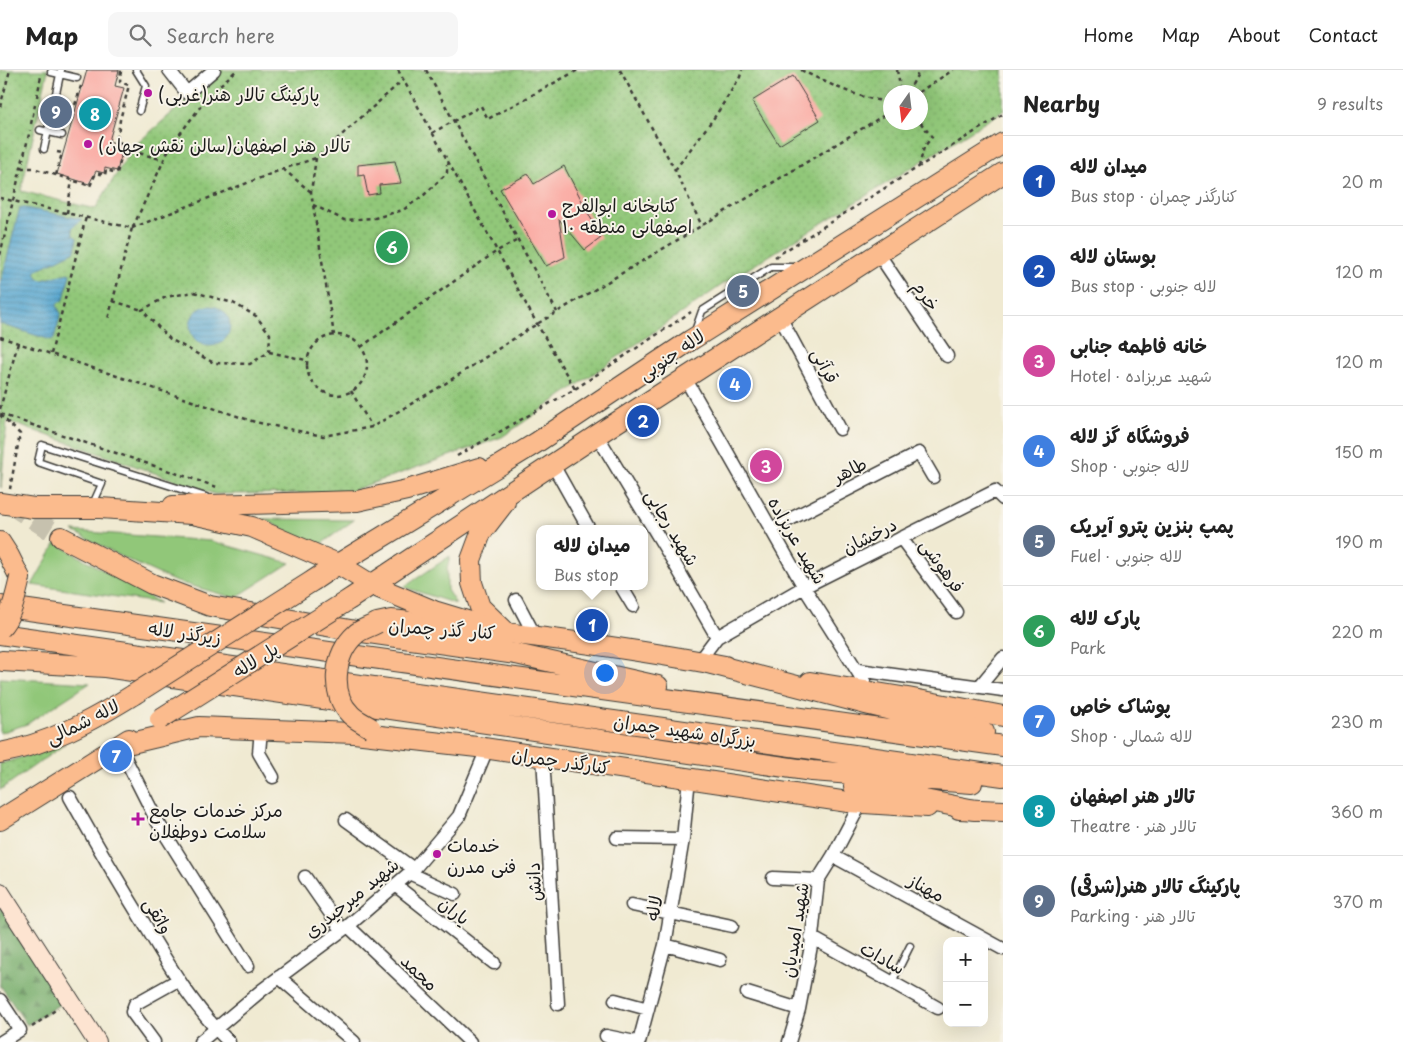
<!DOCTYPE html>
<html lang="en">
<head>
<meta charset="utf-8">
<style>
  body { margin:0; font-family:"Playpen Sans","Playpen Sans Arabic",sans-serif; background:#f6f6f6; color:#222 }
  .controls { position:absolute; right:15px; bottom:15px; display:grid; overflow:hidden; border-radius:10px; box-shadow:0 5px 20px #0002 }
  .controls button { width:45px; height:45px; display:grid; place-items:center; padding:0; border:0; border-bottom:1px solid #e0e0e0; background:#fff; color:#222; font:25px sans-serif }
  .compass { position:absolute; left:883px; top:15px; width:45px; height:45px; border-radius:50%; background:#fff; box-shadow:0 5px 20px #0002; rotate:194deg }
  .you { position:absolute; left:604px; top:602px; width:18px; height:18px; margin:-12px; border:4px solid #fff; border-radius:50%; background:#1a73e8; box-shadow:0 0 0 8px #1a73e833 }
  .badge { display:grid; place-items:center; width:32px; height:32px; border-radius:50%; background:#7c3aed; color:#fff; font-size:16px; font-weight:700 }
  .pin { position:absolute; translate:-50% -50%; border:2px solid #fff; box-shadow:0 1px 5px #0006 }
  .popup { position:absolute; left:536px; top:455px; width:112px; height:65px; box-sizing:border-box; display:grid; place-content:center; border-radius:10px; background:#fff; filter:drop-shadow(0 1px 4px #0005); font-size:16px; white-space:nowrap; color:#767676 }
  .popup b { font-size:19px; color:#222 }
  .popup::after { content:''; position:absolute; left:50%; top:100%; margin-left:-10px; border:10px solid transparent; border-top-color:#fff }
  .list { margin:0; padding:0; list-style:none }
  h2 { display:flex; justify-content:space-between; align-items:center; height:65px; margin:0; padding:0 20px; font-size:21px }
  h2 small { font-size:16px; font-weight:400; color:#767676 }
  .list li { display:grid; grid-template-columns:32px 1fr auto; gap:15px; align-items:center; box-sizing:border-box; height:90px; padding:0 20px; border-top:1px solid #e0e0e0 }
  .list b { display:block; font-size:19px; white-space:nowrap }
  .list p { margin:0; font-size:16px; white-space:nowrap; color:#767676 }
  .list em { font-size:16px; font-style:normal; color:#767676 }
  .icon { flex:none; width:28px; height:28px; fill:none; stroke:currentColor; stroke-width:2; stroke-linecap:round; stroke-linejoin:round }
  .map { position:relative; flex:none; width:1003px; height:972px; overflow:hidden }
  header { display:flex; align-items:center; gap:30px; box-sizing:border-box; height:70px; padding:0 25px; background:#fff; border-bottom:1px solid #e0e0e0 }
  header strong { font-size:24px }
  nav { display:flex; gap:28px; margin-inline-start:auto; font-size:18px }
  .search { width:350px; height:45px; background:#f6f6f6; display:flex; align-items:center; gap:12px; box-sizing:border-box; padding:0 18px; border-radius:10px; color:#767676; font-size:19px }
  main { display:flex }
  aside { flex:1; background:#fff }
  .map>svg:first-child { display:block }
  .grass { fill:#91c779; stroke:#56724a }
  .forest { fill:url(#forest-firs); stroke:#486442 }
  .park { fill:url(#park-dots); stroke:#56724a; fill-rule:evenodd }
  .water { fill:url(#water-rules); stroke:#386076 }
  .building { fill:#faaca4 }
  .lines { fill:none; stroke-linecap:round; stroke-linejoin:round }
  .trunk-tunnel { stroke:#c6c1ae; stroke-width:20; stroke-dasharray:20 10; stroke-linecap:butt }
  .service-casing { stroke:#3c3b37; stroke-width:9 }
  .minor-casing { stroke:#3c3b37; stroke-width:15 }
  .secondary-casing { stroke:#3c3b37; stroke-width:20 }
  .primary-casing { stroke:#3c3b37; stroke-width:22 }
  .trunk-casing { stroke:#3c3b37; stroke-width:22 }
  .path { stroke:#3c3b37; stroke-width:2.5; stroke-dasharray:4 4; stroke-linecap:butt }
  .service { stroke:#fff; stroke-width:6 }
  .minor { stroke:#fff; stroke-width:12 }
  .secondary { stroke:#fde4d1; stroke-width:18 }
  .primary { stroke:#fbbb8d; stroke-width:20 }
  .trunk { stroke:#fbbb8d; stroke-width:20 }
  .primary-bridge-casing { stroke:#3c3b37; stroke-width:22; stroke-linecap:butt }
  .trunk-bridge-casing { stroke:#3c3b37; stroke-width:22; stroke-linecap:butt }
  .primary-bridge { stroke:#fbbb8d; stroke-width:20 }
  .trunk-bridge { stroke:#fbbb8d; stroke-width:20 }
  .poi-dot { fill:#b5179e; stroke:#f7f3e8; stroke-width:2 }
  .labels { text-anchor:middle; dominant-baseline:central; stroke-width:4; stroke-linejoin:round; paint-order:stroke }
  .poi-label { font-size:18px; fill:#1c1c1c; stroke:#f7f3e8; text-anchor:start }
  .street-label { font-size:18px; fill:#1c1c1c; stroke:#f7f3e8 }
</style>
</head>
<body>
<header>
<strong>Map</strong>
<div class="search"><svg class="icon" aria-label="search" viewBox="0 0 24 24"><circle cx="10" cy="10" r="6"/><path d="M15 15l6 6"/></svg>Search here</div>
<nav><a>Home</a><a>Map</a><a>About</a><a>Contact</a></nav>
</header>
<main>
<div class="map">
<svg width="1003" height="972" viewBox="0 0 1003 972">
  <defs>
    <pattern id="forest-firs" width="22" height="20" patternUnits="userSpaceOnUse" patternTransform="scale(1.25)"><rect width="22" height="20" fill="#74ac69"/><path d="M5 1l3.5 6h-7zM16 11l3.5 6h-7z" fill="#5e8b56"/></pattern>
    <pattern id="park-dots" width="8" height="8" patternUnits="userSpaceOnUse" patternTransform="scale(1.25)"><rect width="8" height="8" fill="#91c779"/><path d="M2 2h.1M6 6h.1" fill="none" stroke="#7caa68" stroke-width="1.8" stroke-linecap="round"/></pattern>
    <pattern id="water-rules" width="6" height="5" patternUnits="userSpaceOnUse" patternTransform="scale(1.25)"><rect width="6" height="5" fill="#55a5cf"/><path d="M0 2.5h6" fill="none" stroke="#4686a7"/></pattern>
  </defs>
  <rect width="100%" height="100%" fill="#f7f3e8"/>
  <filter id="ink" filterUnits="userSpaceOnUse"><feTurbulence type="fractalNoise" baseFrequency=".02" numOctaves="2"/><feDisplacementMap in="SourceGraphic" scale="10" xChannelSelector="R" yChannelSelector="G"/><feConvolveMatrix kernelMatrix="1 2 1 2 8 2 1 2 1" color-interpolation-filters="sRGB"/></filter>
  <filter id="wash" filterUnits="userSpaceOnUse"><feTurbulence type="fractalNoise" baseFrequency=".0096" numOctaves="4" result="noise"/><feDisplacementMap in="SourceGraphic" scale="20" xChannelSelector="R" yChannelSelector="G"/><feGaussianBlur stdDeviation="1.12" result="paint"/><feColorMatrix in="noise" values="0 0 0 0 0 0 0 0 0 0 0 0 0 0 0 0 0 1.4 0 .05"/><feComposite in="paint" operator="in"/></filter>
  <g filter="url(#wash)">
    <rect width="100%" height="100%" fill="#f0ead2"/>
    <path class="grass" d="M264 449 354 450 317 477Z
      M73 461 211 471 290 493 235 528 174 511 122 487Z
      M56 473 160 533 32 515Z
      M450 486 447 499V520L456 534 404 517Z
      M0 608 90 613 27 654 0 663Z"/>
    <path class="forest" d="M0 836 65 931 27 955 0 915Z"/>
    <path class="park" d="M0 0H48L21 121 95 139 133 77 221 0H1003V41L722 215 502 367 345 423 214 424 7 351 1 418 0 105 2 102 0 100ZM891 22H921V52H891Z
      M65 674 0 720V694Z"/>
    <path class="water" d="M20 137 82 149 72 158 73 165 77 168 75 181 37 200 35 203 38 208 42 210 68 203 70 204 64 229 57 234V236L61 244 54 268 51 270 0 254V216Z
      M190 256a20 20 0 1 1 40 0a20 20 0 1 1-40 0Z"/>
    <g id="blocks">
      <path class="building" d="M87 0H119L115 16 124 18 109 71 124 76 117 101 105 98 104 103 96 101 89 114 57 104Z
        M793 6 820 50 779 75 752 31Z
        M395 91 401 113 379 115 380 123 368 125 364 105 358 106V95Z
        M564 96 601 168 585 180 559 149 565 187 546 196 500 119 528 104 534 114Z"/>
    </g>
  </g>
  <g filter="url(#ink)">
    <use href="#blocks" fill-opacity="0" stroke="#3c3b37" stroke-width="1"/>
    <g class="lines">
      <path class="trunk-tunnel" d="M8 433 61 467"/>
      <defs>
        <path id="service" d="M136 0 146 16 139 41
          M51 2 77 8
          M45 34 68 40
          M40 60 62 65
          M44 79 61 0
          M695 261 702 241 771 197H796
          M93 434 102 414 38 392 42 375 206 427
          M892 912 910 876"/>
        <path id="minor" d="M169 0 187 23 214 0
          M878 183 947 286
          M780 247 840 359
          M685 308 804 517 870 621
          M597 365 673 491 717 567
          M553 395 589 459
          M771 459 919 383 933 407
          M901 468 956 542
          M621 516 633 536
          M516 530 535 566
          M699 591 717 567 804 517 995 421 1003 429
          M858 600 1003 620
          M979 617 1003 588
          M261 659 259 683 273 707
          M119 676 157 751 248 896
          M543 687 558 934
          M70 727C94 770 119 813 145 855 170 897 194 938 229 972
          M346 750 414 799
          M617 768 683 769
          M833 786 1003 879
          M409 803 455 824
          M305 807 342 860
          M773 808 818 810
          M395 815 494 893
          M632 835 732 856
          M348 856 470 972
          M811 867 938 938
          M665 875 720 890
          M279 907 354 972
          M747 923 799 939
          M0 930 20 960 1 972
          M615 930 648 939
          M606 966 635 972
          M154 972 132 942 135 934 178 910
          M200 972 262 920 348 856 414 799 459 746 487 679
          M639 972 665 875 683 769 689 708
          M789 972 799 939 811 876 818 810 833 786 861 733"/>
        <path id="secondary" d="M0 822 97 972"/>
        <path id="primary" d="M505 432 481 463 471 490 472 513 480 537 507 563
          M173 436 357 431 407 420 479 398
          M314 510 338 494 536 373 691 270 1003 73
          M350 529 597 365 1003 103
          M377 553 391 550C503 562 614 575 725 596
          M810 612 908 628 1003 646
          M119 676 199 657 354 663 477 677 848 732 927 737
          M0 683C49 674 91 651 133 625
          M959 739 1003 741
          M0 750 129 669"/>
        <path id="trunk" d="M0 433 34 438H100L192 444 252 457 338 494 372 515 434 541 507 563
          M61 467 152 514 210 536 362 562 516 584 658 616
          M0 472 9 486 20 508
          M0 536 1003 676
          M0 564 1003 706
          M2 591 105 597 812 701 972 713
          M708 593 866 634 984 662
          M854 716 975 740"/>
      </defs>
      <use href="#service" class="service-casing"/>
      <use href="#minor" class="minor-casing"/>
      <use href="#secondary" class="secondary-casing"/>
      <use href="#primary" class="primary-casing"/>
      <use href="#trunk" class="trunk-casing"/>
      <path class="path" d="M398 0 537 254 575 319
        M426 0 557 242
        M620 0 675 100 702 156
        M801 0C829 14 859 29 891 32
        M897 0 901 22
        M908 22 920 0
        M919 22 953 0
        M37 27 41 6
        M75 35 81 16
        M0 37 10 0
        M31 54 35 35
        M432 63 481 36 488 49 578 0
        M124 79 164 90
        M57 82 62 83 56 105 90 116 96 103 105 105 106 100 117 103 125 75 117 71 120 50 129 15 120 12 121 0
        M316 88 311 122 334 265
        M919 97 924 77 932 67 920 52
        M21 98H33L56 105
        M283 99 311 122
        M675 100 716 45 740 7 742 0
        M0 128 132 158 108 249
        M313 135 344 150 375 148 403 140 424 125 447 103V94
        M67 143 72 110
        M133 157 170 77 210 24 237 0
        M132 158 283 99 316 88 403 10
        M0 185 30 60
        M775 187 1003 44
        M194 222 233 233 256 246 270 264 269 282 250 294 214 293 170 269 142 240 166 227Z
        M113 231 142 240
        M307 295a30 30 0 1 1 60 0a30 30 0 1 1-60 0Z
        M0 267 255 352 323 366 372 357 443 315 527 260 721 144 891 41
        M361 277 497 181 518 170
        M269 282 306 290
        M51 284 86 147
        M351 321 372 357
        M0 339 18 273
        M0 344 217 417
        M0 345 20 364 10 419
        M457 386 575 319 691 242
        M32 957 58 938"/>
      <use href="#service" class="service"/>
      <use href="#minor" class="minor"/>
      <use href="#secondary" class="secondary"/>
      <use href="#primary" class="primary"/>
      <use href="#trunk" class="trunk"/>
      <defs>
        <path id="primary-bridge" d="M133 625 314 510
          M160 649 350 529
          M371 658C365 654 356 650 351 645 329 624 334 583 356 564 361 559 370 557 377 553"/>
        <path id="trunk-bridge" d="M0 558C12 546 16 524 20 508"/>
      </defs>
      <use href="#primary-bridge" class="primary-bridge-casing"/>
      <use href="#trunk-bridge" class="trunk-bridge-casing"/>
      <use href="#primary-bridge" class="primary-bridge"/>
      <use href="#trunk-bridge" class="trunk-bridge"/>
    </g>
  </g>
  <g class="poi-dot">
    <circle cx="148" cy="23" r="5"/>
    <circle cx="88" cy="74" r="5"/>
    <circle cx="552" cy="144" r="5"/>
    <path d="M135.5 741.5h5v5h5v5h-5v5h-5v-5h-5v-5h5z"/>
    <circle cx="437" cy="784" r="5"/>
  </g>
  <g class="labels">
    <g class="poi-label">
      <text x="158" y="23">پارکینگ تالار هنر(غربی)</text>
      <text x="98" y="74">تالار هنر اصفهان(سالن نقش جهان)</text>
      <text x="562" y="134">کتابخانه ابوالفرج<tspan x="562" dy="21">اصفهانی منطقه ۱۰</tspan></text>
      <text x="149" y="739">مرکز خدمات جامع<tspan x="149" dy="21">سلامت دوطفلان</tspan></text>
      <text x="447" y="774">خدمات<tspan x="447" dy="21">فنی مدرن</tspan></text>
    </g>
    <g class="street-label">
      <text transform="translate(927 225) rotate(56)">خرم</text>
      <text transform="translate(671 284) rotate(-34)">لاله جنوبی</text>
      <text transform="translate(826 295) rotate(62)">قرآنی</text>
      <text transform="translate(849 399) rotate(-27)">طاهر</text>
      <text transform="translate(673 457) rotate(59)">شهید رجایی</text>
      <text transform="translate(869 465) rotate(-27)">درخشان</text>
      <text transform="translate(798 470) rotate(60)">شهید عربزاده</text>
      <text transform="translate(943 495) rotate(54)">فرهوشی</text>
      <text transform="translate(442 558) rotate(4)">کنار گذر چمران</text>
      <text transform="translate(185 562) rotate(8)">زیرگذر لاله</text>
      <text transform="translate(255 589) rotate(-32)">پل لاله</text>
      <text transform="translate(82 651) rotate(-26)">لاله شمالی</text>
      <text transform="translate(685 660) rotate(8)">بزرگراه شهید چمران</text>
      <text transform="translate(561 690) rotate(8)">کنارگذر چمران</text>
      <text transform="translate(533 812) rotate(-93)">دانش</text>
      <text transform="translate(927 817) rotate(29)">مهناز</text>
      <text transform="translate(351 827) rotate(-39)">شهید میرحیدری</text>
      <text transform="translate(653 838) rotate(-80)">لاله</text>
      <text transform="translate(455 840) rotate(38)">یاران</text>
      <text transform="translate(159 845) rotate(59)">واثقی</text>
      <text transform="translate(794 860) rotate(-81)">شهید امیدیان</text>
      <text transform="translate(883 887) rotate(29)">سادات</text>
      <text transform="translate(420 902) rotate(44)">محمد</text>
    </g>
  </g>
</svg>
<div class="controls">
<button>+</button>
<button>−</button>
</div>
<svg class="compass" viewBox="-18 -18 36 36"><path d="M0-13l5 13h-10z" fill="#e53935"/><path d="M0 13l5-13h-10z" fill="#767676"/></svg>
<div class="you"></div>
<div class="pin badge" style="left:592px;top:555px;background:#1a4fb4">1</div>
<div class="popup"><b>میدان لاله</b>Bus stop</div>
<div class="pin badge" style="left:643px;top:351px;background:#1a4fb4">2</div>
<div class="pin badge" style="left:766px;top:396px;background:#d1479c">3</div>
<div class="pin badge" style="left:735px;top:314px;background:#3f7fe0">4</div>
<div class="pin badge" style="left:743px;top:221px;background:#5c6f8a">5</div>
<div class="pin badge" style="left:392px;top:177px;background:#2e9e5b">6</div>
<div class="pin badge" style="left:116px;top:686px;background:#3f7fe0">7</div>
<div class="pin badge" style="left:95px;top:44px;background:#0f9aa8">8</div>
<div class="pin badge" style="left:56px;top:42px;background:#5c6f8a">9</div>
</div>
<aside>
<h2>Nearby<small>9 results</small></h2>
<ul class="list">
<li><span class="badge" style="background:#1a4fb4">1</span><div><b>میدان لاله</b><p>Bus stop · کنارگذر چمران</p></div><em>20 m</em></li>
<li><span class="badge" style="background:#1a4fb4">2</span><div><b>بوستان لاله</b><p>Bus stop · لاله جنوبی</p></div><em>120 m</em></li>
<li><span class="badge" style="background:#d1479c">3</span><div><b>خانه فاطمه جنابی</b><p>Hotel · شهید عربزاده</p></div><em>120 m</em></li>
<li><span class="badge" style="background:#3f7fe0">4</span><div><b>فروشگاه گز لاله</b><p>Shop · لاله جنوبی</p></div><em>150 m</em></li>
<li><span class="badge" style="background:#5c6f8a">5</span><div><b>پمپ بنزین پترو آیریک</b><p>Fuel · لاله جنوبی</p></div><em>190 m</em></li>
<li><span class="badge" style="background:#2e9e5b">6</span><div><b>پارک لاله</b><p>Park</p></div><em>220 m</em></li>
<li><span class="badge" style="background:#3f7fe0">7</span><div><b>پوشاک خاص</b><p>Shop · لاله شمالی</p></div><em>230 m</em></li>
<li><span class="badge" style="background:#0f9aa8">8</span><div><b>تالار هنر اصفهان</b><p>Theatre · تالار هنر</p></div><em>360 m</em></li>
<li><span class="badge" style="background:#5c6f8a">9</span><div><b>پارکینگ تالار هنر(شرقی)</b><p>Parking · تالار هنر</p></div><em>370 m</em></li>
</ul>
</aside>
</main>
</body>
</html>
